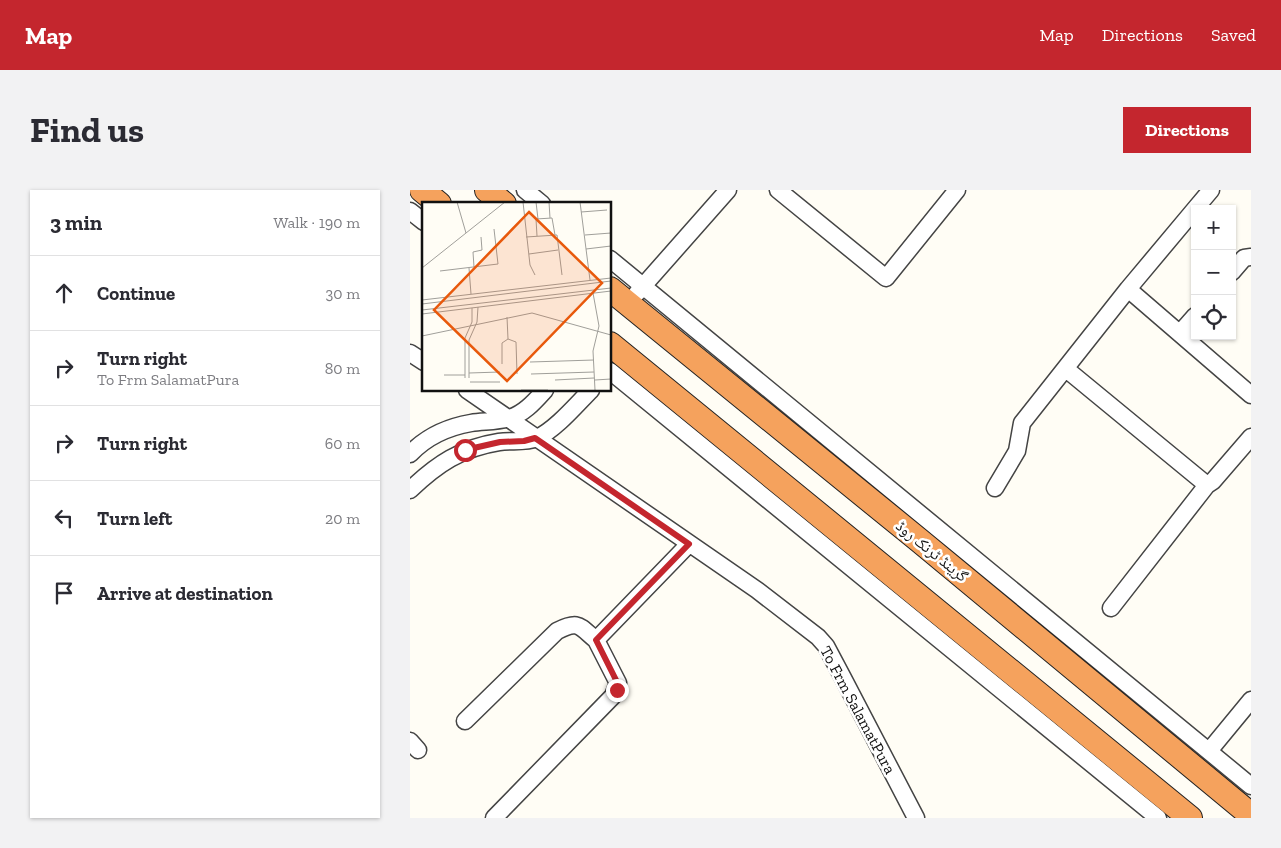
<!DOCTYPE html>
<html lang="en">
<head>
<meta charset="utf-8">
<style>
  body { margin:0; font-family:"Zilla Slab","Noto Naskh Arabic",serif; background:#f2f2f3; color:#2b2b33 }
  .controls { position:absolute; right:15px; top:15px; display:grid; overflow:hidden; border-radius:0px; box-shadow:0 1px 4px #0004 }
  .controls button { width:45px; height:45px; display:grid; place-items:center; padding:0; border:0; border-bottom:1px solid #e1e1e2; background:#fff; color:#2b2b33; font:25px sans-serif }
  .stop { position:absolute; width:15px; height:15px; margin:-11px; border:4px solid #c4262e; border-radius:50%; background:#fff }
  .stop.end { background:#c4262e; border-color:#fff; box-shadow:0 1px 5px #0008 }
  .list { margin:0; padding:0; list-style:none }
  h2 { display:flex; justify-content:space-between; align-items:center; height:65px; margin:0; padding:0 20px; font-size:21px }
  h2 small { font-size:16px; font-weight:400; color:#7c7c81 }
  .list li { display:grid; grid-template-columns:32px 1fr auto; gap:15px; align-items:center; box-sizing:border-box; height:75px; padding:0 20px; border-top:1px solid #e1e1e2 }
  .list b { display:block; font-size:19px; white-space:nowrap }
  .list p { margin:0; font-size:16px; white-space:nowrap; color:#7c7c81 }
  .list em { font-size:16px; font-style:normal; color:#7c7c81 }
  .icon { flex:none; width:28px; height:28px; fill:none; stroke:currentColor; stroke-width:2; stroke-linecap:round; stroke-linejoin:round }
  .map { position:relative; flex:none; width:841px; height:628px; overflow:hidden; border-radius:0px }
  header { display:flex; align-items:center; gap:30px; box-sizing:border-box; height:70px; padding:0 25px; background:#c4262e; color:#fff }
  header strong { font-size:24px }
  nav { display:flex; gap:28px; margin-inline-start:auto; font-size:18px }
  .intro { display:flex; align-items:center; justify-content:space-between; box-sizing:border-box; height:120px; padding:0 30px }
  h1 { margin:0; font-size:35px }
  .button { padding:12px 22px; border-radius:0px; background:#c4262e; color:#fff; font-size:18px; font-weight:700 }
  main { display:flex; gap:30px; padding:0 30px }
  aside { flex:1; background:#fff; border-radius:0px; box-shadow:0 1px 4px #0004 }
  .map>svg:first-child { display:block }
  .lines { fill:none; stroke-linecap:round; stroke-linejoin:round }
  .minor-casing { stroke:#444; stroke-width:19 }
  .highway-casing { stroke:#222; stroke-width:26 }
  .minor { stroke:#fff; stroke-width:16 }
  .highway { stroke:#f5a25d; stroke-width:24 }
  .route { stroke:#c4262e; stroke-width:6 }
  .labels { text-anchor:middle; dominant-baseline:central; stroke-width:5; stroke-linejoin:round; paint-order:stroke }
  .street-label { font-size:16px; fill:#111; stroke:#fff }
  .inset-road { fill:none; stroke:#a09f9a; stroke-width:1 }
  .view { fill:#e8590c; fill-opacity:0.15; stroke:#e8590c; stroke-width:2.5 }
  .inset-edge { fill:none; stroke:#111; stroke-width:2.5 }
</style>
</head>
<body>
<header>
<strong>Map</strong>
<nav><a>Map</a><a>Directions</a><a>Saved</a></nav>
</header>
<div class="intro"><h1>Find us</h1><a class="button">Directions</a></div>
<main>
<aside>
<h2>3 min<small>Walk · 190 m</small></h2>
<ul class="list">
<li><svg class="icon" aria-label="ahead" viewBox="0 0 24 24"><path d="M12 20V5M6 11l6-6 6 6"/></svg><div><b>Continue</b></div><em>30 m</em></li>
<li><svg class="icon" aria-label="right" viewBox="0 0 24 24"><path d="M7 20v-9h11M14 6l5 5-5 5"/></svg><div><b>Turn right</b><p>To Frm SalamatPura</p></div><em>80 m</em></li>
<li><svg class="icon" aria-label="right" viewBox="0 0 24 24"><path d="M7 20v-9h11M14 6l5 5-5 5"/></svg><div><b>Turn right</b></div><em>60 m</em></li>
<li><svg class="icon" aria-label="left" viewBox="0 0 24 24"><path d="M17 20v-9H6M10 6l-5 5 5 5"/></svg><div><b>Turn left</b></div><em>20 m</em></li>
<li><svg class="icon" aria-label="arrive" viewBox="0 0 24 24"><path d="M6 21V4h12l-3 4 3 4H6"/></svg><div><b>Arrive at destination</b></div></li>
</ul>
</aside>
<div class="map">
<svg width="841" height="628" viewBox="0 0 841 628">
  <rect width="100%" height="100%" fill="#fffdf5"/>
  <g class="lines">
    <defs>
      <path id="minor" d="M115 0 132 14
        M368 0 476 88 547 0
        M785 19 801 0
        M0 21 14 32
        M200 69 841 596
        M822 82 834 68 841 67
        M718 99 841 205
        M227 103 318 0
        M770 143 785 126
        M0 163 14 172
        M656 179 797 295
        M200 181 748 628
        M57 200 347 400 408 447 416 456 433 488 506 628
        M0 264C16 247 38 237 61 233 74 231 87 232 99 228 114 224 125 211 135 200
        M585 298 607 261 612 233 718 99 785 19
        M0 300C27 274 51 258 89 252 102 250 115 253 127 248 146 239 166 215 181 200
        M701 418 797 295 803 291 841 247
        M55 531 147 441C169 430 169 436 186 450L279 354
        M0 551 8 560
        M799 561 841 510
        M84 628 203 506 208 493 186 450"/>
      <path id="highway" d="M12 0 29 14
        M77 0 94 14
        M200 99 510 351 841 625
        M200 154 780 628"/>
    </defs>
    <use href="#minor" class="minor-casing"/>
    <use href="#highway" class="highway-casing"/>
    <use href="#minor" class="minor"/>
    <use href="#highway" class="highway"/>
  </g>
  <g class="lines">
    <path class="route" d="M55 260 90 252 114 251 125 248 279 354 186 450 208 494 207 500"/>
  </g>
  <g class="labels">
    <g class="street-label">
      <text transform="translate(522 361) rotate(39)">گرینڈ ٹرنک روڈ</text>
      <text transform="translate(448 520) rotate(62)">To Frm SalamatPura</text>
    </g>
  </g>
  <g transform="translate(12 12)">
    <rect width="189" height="189" fill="#fffdf5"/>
    <path class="inset-road" d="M35 0 44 31M101 0 108 63 113 73M114 0 116 17M127 0 128 16M158 0 168 78M159 10 185 8M163 33 189 31M115 34 114 17 130 16 133 33M104 35 135 33 140 73M164 47 189 44M107 52 136 48M52 65 51 50 60 48 59 35M0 66 83 0M47 66 49 92M18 69 76 62 72 27M171 91 177 124 171 149 173 188M0 98 189 76M0 102 189 79M0 108 189 86M0 112 189 89M0 134 110 111 189 133M86 137 94 140 95 172M108 160 172 158M80 162V141L86 137 85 115M47 171 78 170M109 172 172 170M22 173H43M43 176V136L50 120V106M47 176V138L55 120 56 105M133 178 172 176M173 178 189 177M48 180H78M99 188H126"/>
    <path class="view" d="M107 10 180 81 85 179 12 108Z"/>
    <rect width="189" height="189" class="inset-edge"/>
  </g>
</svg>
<div class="controls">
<button>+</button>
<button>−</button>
<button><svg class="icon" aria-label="locate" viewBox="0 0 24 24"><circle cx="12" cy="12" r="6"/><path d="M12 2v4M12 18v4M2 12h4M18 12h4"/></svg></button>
</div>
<div class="stop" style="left:55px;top:260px"></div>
<div class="stop end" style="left:207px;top:500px"></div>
</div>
</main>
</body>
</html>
